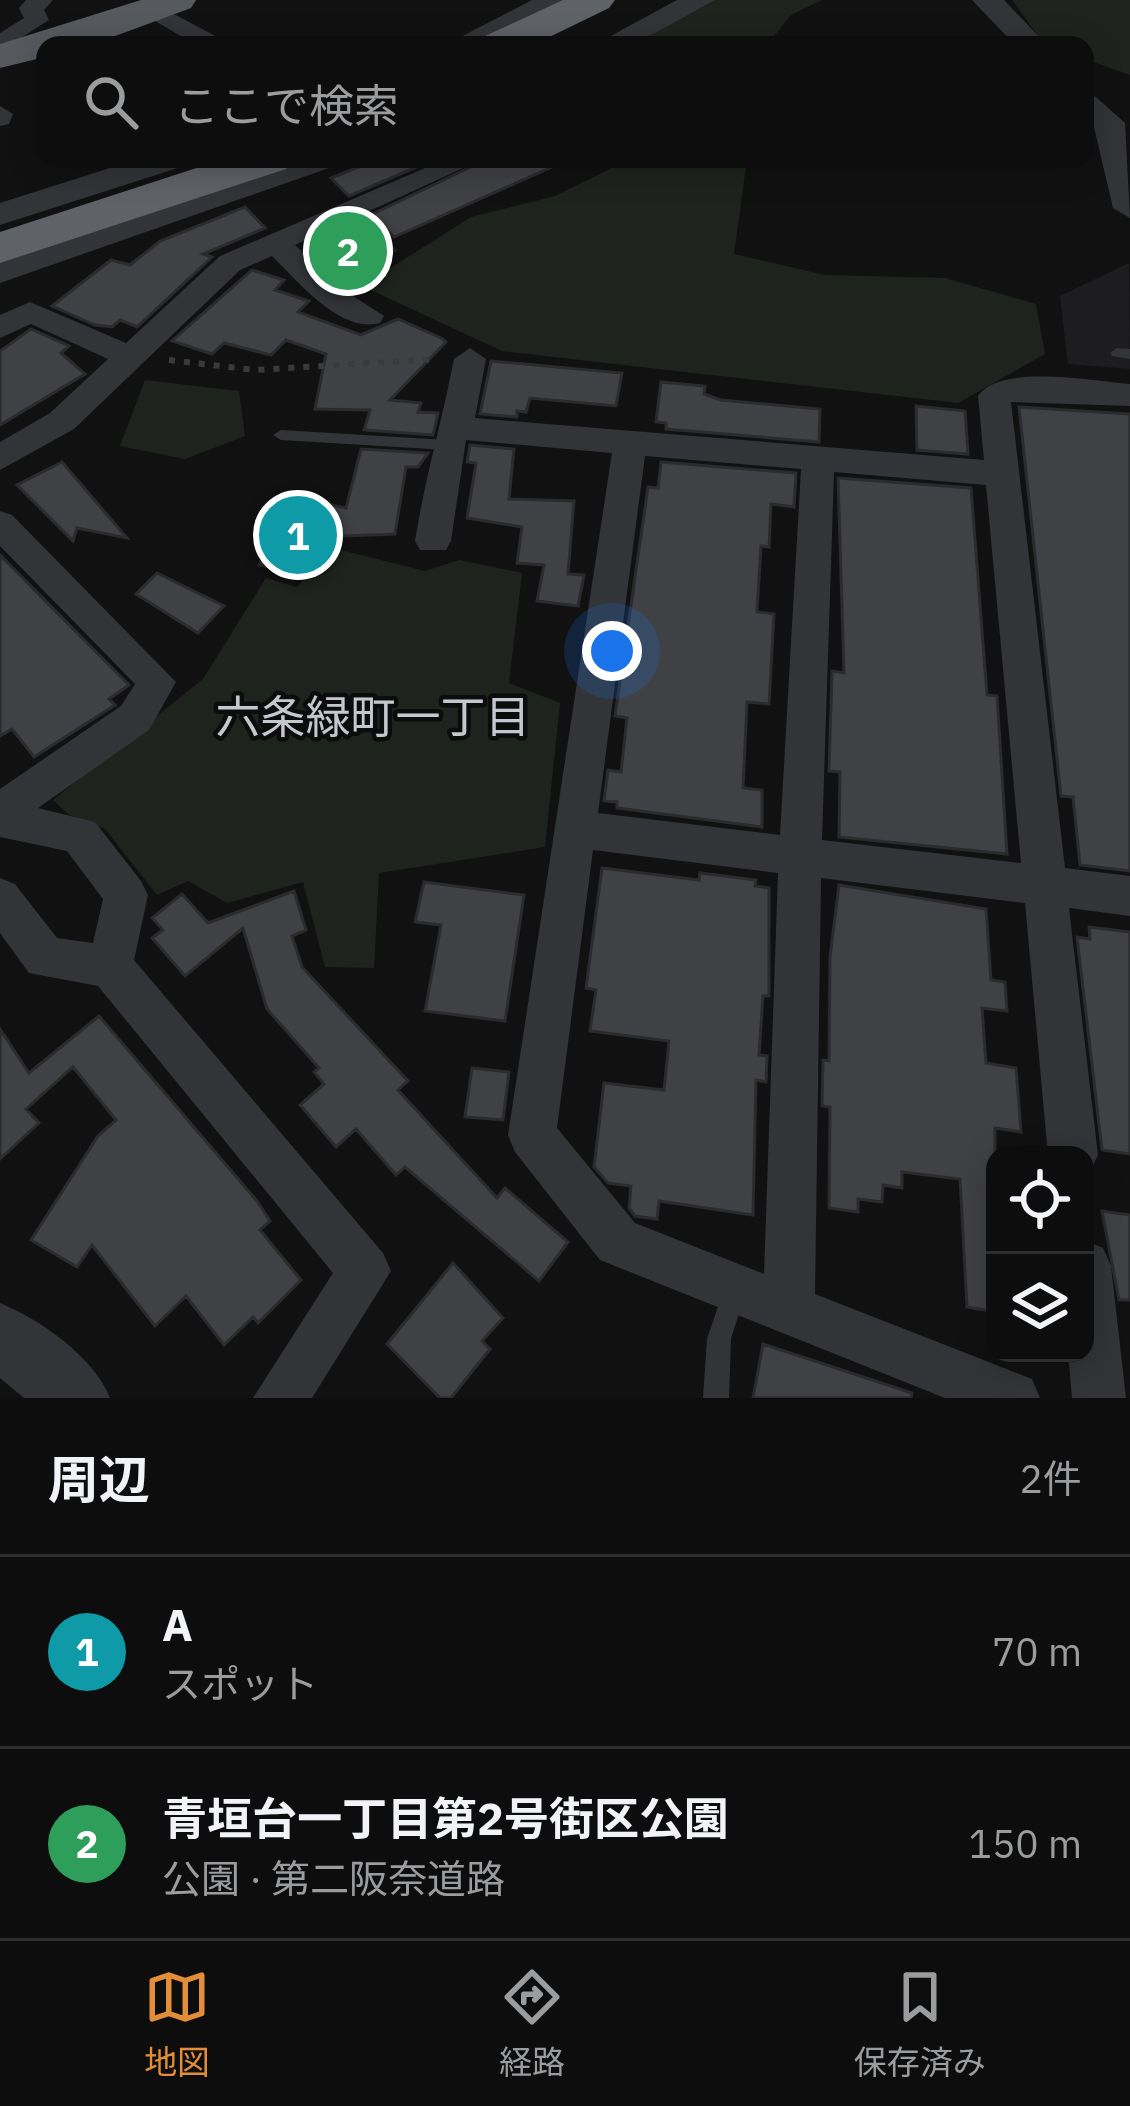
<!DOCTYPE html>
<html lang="ja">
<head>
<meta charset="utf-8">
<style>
  body { margin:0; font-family:"IBM Plex Sans","Noto Sans JP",sans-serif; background:#1b1b1c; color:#f1f3f6 }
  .controls { position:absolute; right:36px; bottom:36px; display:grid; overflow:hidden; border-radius:24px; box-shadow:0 6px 30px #0003 }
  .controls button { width:108px; height:108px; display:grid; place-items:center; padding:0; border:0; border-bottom:3px solid #2d2d2e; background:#0d0d0e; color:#f1f3f6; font:60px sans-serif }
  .you { position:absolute; left:612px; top:651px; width:42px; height:42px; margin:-30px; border:9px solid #fff; border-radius:50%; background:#1a73e8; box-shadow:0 0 0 18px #1a73e833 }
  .badge { display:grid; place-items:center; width:78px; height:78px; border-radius:50%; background:#e28e39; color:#fff; font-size:39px; font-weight:700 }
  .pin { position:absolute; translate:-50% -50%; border:6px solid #fff; box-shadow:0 3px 12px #0006 }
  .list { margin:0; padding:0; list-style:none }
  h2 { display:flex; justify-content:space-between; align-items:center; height:156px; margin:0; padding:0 48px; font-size:51px }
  h2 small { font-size:39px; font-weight:400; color:#9a9c9e }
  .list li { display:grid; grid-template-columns:78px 1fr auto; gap:36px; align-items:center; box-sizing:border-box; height:192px; padding:0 48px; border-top:3px solid #2d2d2e }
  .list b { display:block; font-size:45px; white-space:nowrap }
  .list p { margin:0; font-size:39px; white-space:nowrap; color:#9a9c9e }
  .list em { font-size:39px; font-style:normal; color:#9a9c9e }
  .icon { flex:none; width:66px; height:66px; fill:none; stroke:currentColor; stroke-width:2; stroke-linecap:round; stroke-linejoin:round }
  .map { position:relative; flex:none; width:1130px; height:1398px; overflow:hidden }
  .search { position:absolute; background:#0d0d0e; box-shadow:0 6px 30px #0003; left:36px; right:36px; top:36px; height:132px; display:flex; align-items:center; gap:30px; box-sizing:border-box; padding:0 42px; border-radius:24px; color:#9a9c9e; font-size:45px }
  .sheet { height:540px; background:#0d0d0e }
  nav { display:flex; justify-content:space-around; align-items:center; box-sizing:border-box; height:168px; border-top:3px solid #2d2d2e; background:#0d0d0e; font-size:33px; color:#9a9c9e }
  nav a { display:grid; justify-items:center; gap:6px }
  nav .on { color:#e28e39 }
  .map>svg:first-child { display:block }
  .built { fill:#1d1d1f }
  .green { fill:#1e241d }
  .building { fill:#404145; stroke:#2b2b2e; stroke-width:3 }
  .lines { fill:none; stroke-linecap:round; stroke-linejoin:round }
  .path { stroke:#383b3e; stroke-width:6; stroke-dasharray:6 9; stroke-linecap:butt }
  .service { fill:#323437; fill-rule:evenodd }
  .minor { fill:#323437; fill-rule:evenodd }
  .tertiary { fill:#323437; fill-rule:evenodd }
  .trunk { fill:#565a5e; fill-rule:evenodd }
  .motorway { fill:#5f6267; fill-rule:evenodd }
  .labels { text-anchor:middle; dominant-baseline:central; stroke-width:9; stroke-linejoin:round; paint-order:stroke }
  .neighbourhood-label { font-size:45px; fill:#c4c8ce; stroke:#0c0c0d }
</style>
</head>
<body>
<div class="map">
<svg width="1130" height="1398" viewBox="0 0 1130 1398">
  <rect width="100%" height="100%" fill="#111112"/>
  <path class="built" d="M1129 263 1130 369 1068 364 1060 296Z"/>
  <path class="green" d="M712 0H822L791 15 767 45H626Z
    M1012 0H1130V75L1085 59V45L1044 44Z
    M630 159H747L734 254 825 275 945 278 1036 304 1045 354 958 403 502 351 362 286 471 217 555 196Z
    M357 216 398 250 334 286 300 253 308 239Z
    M145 380 239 391 245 436 185 459 120 446Z
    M333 548 425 571 459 560 522 573 509 683 560 703 545 847 379 873 374 968 325 967 303 882 227 903 188 881 157 895 105 829 69 815 53 800 203 679 266 578 297 587Z"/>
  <path class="building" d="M378 159H435L349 196 331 178Z
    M487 159 568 160 394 237 371 215Z
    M245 207 265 228 203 254 212 257 137 327 120 320 112 327 95 325 52 306 111 260 130 265 160 241Z
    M252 270 284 280 275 290 309 301 298 312 361 335 398 319 441 338 446 342 390 400 421 403 418 412 438 413 433 435 364 430 370 410 315 409 326 354 286 340 271 355 224 343 212 354 172 341Z
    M31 329 69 346 61 353 85 374 0 425V351Z
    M491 361 622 373 616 406 530 398 526 412 517 411V417L480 414Z
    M661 382 705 386 704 394 721 400 820 409 819 442 666 429V423L656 422Z
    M916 406 965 411 968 454 917 450Z
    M1019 407 1130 414V871L1080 865 1073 797 1061 796Z
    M470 445 514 449 509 499 574 501 568 574 584 575 578 606 537 601 544 565 517 563 522 527 467 518 476 463 467 462Z
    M361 449 428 453 418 467H406L395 534 321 537 303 573 259 565 294 497 346 508Z
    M62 462 127 538 77 528 73 541 17 485Z
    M661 462 796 473 794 507 771 504 769 547 761 546 757 612 774 614 769 704 747 702 743 788 762 790V827L617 808V802L604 801 608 770 621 772 627 718 615 716 648 487 658 488Z
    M838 478 971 488 987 695 997 696 1007 854 839 837 840 772 829 771 832 671 844 673Z
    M0 555 129 685 109 699 115 705 34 757 12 729 0 736Z
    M157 573 224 606 198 633 136 594Z
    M602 868 699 880 700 873 756 880 755 886 769 888V996H763L759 1055 767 1056 766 1082 756 1080 753 1215 659 1201 657 1219 635 1216 629 1208 631 1186 608 1183 594 1167 604 1083 664 1090 669 1041 590 1031 596 990 586 988Z
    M424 882 524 895 505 1021 425 1011 441 925 415 922Z
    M839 885 986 909 991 980 1005 982 1007 1011 982 1008 986 1063 1016 1068 1021 1132 995 1128V1312L967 1307 960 1179 902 1172V1188L883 1185 882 1202 858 1199V1212L829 1208 830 1107 822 1106 823 1060 829 1061 830 957Z
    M294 891 306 930 292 936 302 967 408 1081 398 1090 497 1198 505 1188 568 1242 539 1281 405 1167 396 1175 356 1129 336 1147 300 1105 324 1084 314 1072 319 1068 267 1009 243 928 185 976 152 938 163 930 152 918 182 894 208 923Z
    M1089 927 1130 932V1154L1102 1150 1077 937 1090 939Z
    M99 1016 257 1201 270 1221 260 1230 301 1280 258 1323 253 1317 224 1345 186 1296 155 1326 92 1245 77 1267 31 1240 98 1136 116 1120 73 1067 26 1109 39 1123 0 1159V1029L29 1073Z
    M472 1068 509 1072 503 1120 465 1117Z
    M1102 1211 1130 1215V1300H1119Z
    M453 1263 503 1318 482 1341 490 1349 451 1398H440L387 1344Z
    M763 1344 912 1393 911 1398H753Z"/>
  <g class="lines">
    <path class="path" d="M169 360 255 370 436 359"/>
    <path class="service" d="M1117 348 1130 349V359L1112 356 1110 353Z
      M281 430 447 440 455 445 447 450 281 440 273 435Z
      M734 1279 742 1283 746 1291 731 1339 729 1398H703L707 1339 726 1283Z"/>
    <path class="minor" d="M26 0H53L44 10 49 20 0 51V33L24 18 19 8Z
      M153 3 223 40 226 45H196L145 15 141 10Z
      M0 106 13 114 9 124 0 126Z
      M446 159H483L295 245 342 289 384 316 380 323C340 334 298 281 272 256L240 270 74 429 0 470V442L50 413 108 359 31 324 0 338V315L30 302 126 343 220 256Z
      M470 348 486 359 475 418 984 460 978 396C1000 363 1094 381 1130 384V406L1011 402 1065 868 1130 876V916L1069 908 1098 1155 1090 1172 1085 1175V1155H1048L1025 903 821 878 815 1294 1032 1379 1040 1398H945L600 1260 515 1152 508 1135 612 453 466 440 451 541 446 550H420L415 541C425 478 442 421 454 359ZM645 456 801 469 780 835 598 813ZM834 472 986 485 1021 863 822 840ZM593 850 778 873 764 1274 635 1223 557 1128Z
      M0 511 12 515 176 682 149 730 38 808 95 822 141 881 148 895 134 960 383 1253 391 1271 312 1398H253L333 1273 98 986 29 973 0 933V878L15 884 57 938 93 943 103 899 67 851 0 837V789L121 706 135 684 0 546Z
      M1085 1240 1103 1248 1111 1266 1126 1398H1072L1068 1353H1085Z"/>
    <path class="tertiary" d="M532 0H571L484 45H445Z
      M677 0H715L633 45H594Z
      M972 0H1004L1047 45H1015Z
      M1085 94 1096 97 1125 123 1130 218 1113 208 1094 127 1085 120Z
      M138 159H189L184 166 0 225V203Z
      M291 159H340L335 166 0 283V259Z
      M0 1303C41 1320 94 1357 110 1398H24L0 1378Z"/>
    <path class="trunk" d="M141 0H196L191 8 91 45H45V57L0 68V44Z"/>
    <path class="motorway" d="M563 0H615L609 8 533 45H479L485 36Z
      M224 159H293L286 169 0 263V232Z"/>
  </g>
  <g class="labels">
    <g class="neighbourhood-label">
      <text x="373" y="716">六条緑町一丁目</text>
    </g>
  </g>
</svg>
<div class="controls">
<button><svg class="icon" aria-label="locate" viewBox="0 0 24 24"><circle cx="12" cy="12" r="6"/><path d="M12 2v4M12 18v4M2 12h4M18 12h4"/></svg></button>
<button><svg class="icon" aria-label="layers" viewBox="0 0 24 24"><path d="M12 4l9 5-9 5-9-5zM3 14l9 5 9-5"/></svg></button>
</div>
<div class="you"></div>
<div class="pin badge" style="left:298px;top:535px;background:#0f9aa8">1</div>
<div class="pin badge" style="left:348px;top:251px;background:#2e9e5b">2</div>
<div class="search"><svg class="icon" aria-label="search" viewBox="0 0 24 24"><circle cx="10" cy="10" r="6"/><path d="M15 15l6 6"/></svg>ここで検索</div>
</div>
<section class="sheet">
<h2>周辺<small>2件</small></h2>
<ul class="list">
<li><span class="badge" style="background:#0f9aa8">1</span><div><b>A</b><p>スポット</p></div><em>70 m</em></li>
<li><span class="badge" style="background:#2e9e5b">2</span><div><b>青垣台一丁目第2号街区公園</b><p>公園 · 第二阪奈道路</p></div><em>150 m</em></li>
</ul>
</section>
<nav>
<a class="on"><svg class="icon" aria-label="map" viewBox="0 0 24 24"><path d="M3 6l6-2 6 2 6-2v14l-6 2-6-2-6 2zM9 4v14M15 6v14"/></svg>地図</a>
<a><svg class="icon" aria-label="directions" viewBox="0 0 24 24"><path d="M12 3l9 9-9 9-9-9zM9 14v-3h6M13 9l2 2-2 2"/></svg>経路</a>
<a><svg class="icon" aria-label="saved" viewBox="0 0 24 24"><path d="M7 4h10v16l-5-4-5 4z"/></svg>保存済み</a>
</nav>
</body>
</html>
